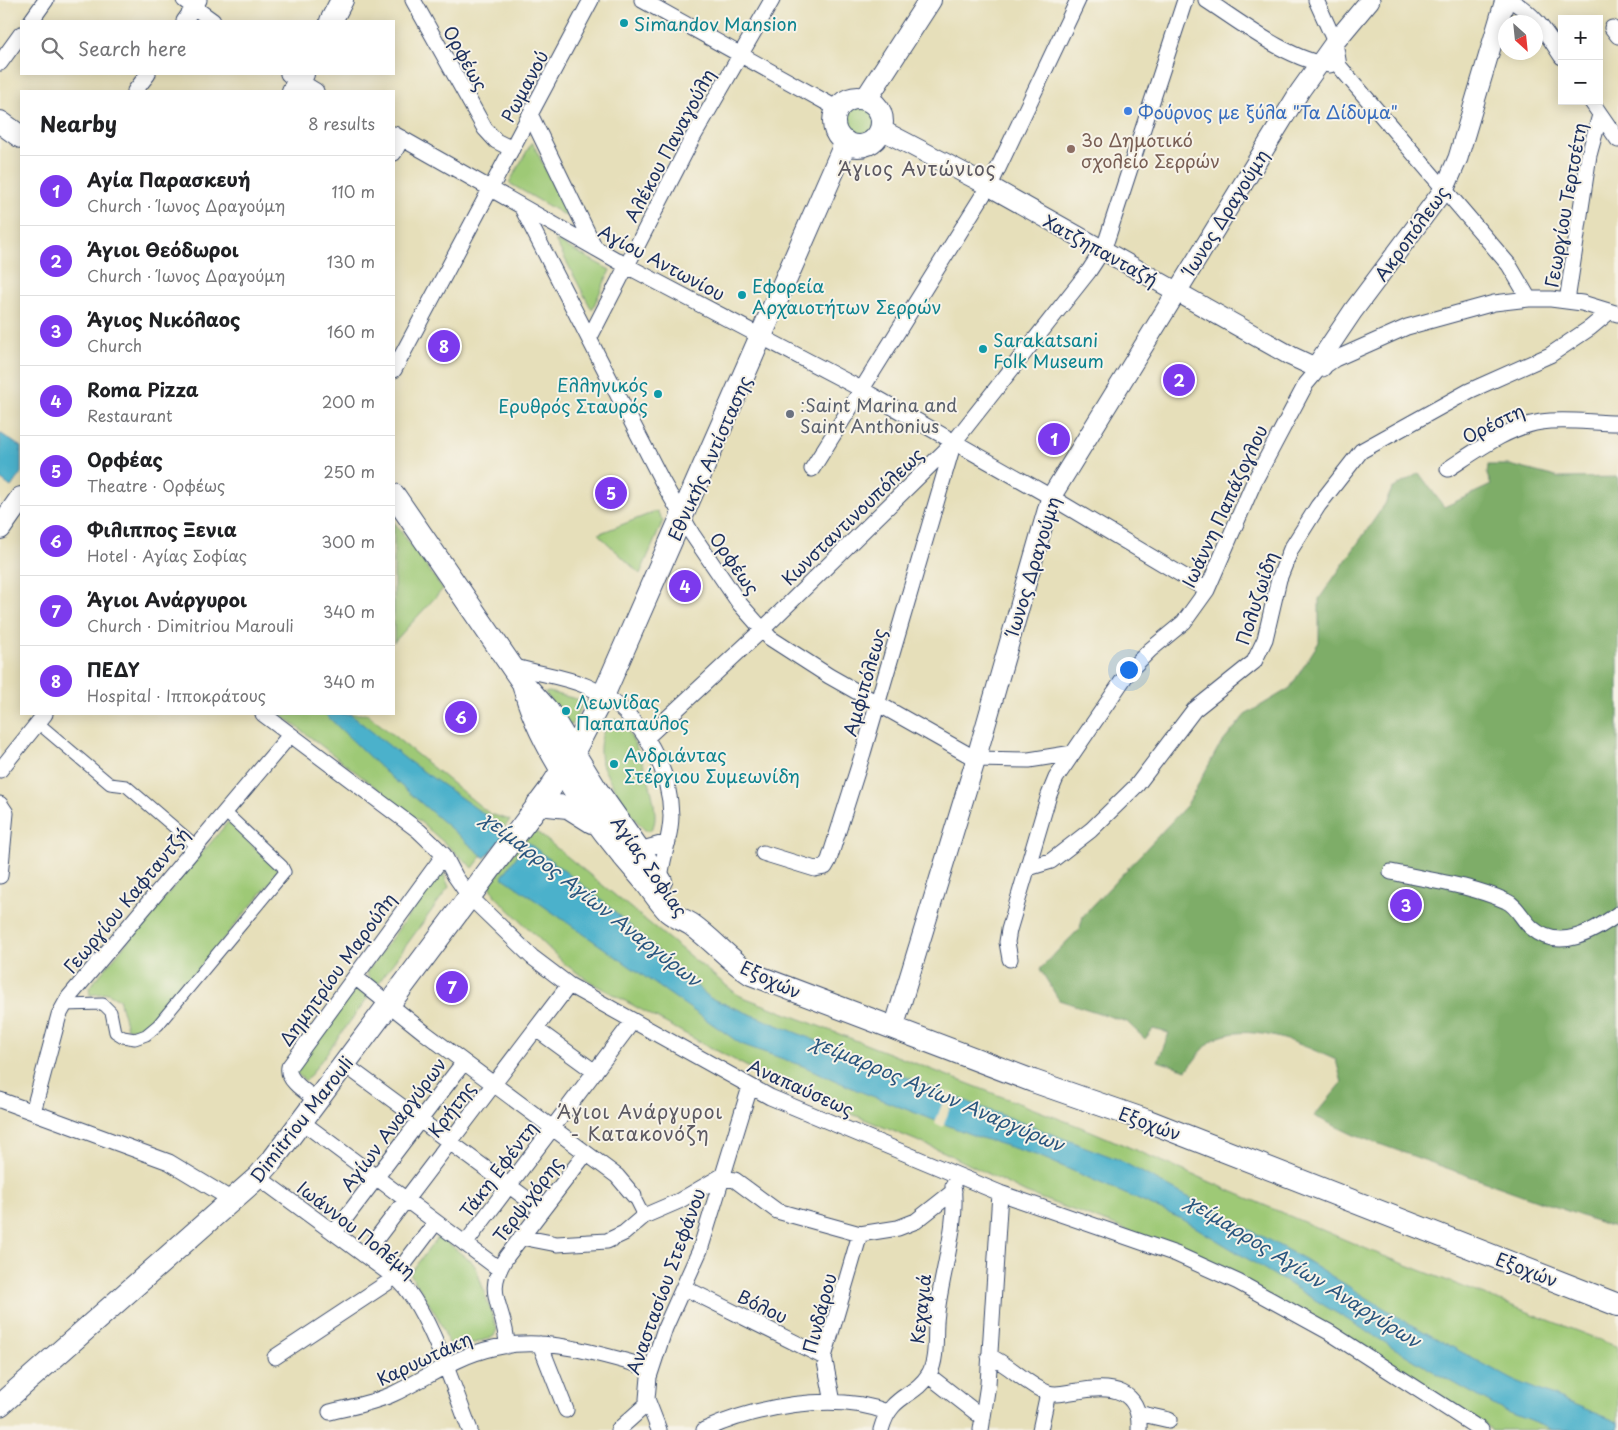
<!DOCTYPE html>
<html lang="en">
<head>
<meta charset="utf-8">
<style>
  body { margin:0; font-family:"Playpen Sans",sans-serif; background:#f6f6f6; color:#202124 }
  .controls { position:absolute; right:15px; top:15px; display:grid; overflow:hidden; border-radius:0px; box-shadow:0 2px 12px #0003 }
  .controls button { width:45px; height:45px; display:grid; place-items:center; padding:0; border:0; border-bottom:1px solid #e0e0e0; background:#fff; color:#202124; font:25px sans-serif }
  .compass { position:absolute; left:1498px; top:15px; width:45px; height:45px; border-radius:50%; background:#fff; box-shadow:0 2px 12px #0003; rotate:153deg }
  .you { position:absolute; left:1128px; top:669px; width:18px; height:18px; margin:-12px; border:4px solid #fff; border-radius:50%; background:#1a73e8; box-shadow:0 0 0 8px #1a73e833 }
  .badge { display:grid; place-items:center; width:32px; height:32px; border-radius:50%; background:#7c3aed; color:#fff; font-size:16px; font-weight:700 }
  .pin { position:absolute; translate:-50% -50%; border:2px solid #fff; box-shadow:0 1px 5px #0006 }
  .list { margin:0; padding:0; list-style:none }
  h2 { display:flex; justify-content:space-between; align-items:center; height:65px; margin:0; padding:0 20px; font-size:21px }
  h2 small { font-size:16px; font-weight:400; color:#757577 }
  .list li { display:grid; grid-template-columns:32px 1fr auto; gap:15px; align-items:center; box-sizing:border-box; height:70px; padding:0 20px; border-top:1px solid #e0e0e0 }
  .list b { display:block; font-size:19px; white-space:nowrap }
  .list p { margin:0; font-size:16px; white-space:nowrap; color:#757577 }
  .list em { font-size:16px; font-style:normal; color:#757577 }
  .icon { flex:none; width:28px; height:28px; fill:none; stroke:currentColor; stroke-width:2; stroke-linecap:round; stroke-linejoin:round }
  .map { position:relative; flex:none; width:1618px; height:1430px; overflow:hidden }
  .search { position:absolute; background:#fff; box-shadow:0 2px 12px #0003; left:20px; top:20px; width:375px; height:55px; display:flex; align-items:center; gap:12px; box-sizing:border-box; padding:0 18px; border-radius:0px; color:#757577; font-size:19px }
  .panel { position:absolute; background:#fff; box-shadow:0 2px 12px #0003; left:20px; top:90px; width:375px; height:625px; border-radius:0px }
  .map>svg:first-child { display:block }
  .green { fill:#9ec976; stroke:#5c7c6a }
  .forest { fill:#7ead67; stroke:#4c6e62 }
  .water { fill:#4cb1cb; stroke:#347094 }
  .pier { fill:#e6dfba }
  .lines { fill:none; stroke-linecap:round; stroke-linejoin:round }
  .pedestrian-casing { stroke:#39496c; stroke-width:13 }
  .minor-casing { stroke:#39496c; stroke-width:17 }
  .tertiary-casing { stroke:#39496c; stroke-width:21 }
  .secondary-casing { stroke:#39496c; stroke-width:24 }
  .pedestrian { stroke:#fff; stroke-width:11 }
  .minor { stroke:#fff; stroke-width:15 }
  .tertiary { stroke:#fff; stroke-width:19 }
  .secondary { stroke:#fff; stroke-width:22 }
  .culture-dot { fill:#0f9aa8; stroke:#f7f3e8; stroke-width:2 }
  .shop-dot { fill:#3f7fe0; stroke:#f7f3e8; stroke-width:2 }
  .education-dot { fill:#8d6e63; stroke:#f7f3e8; stroke-width:2 }
  .worship-dot { fill:#6b7280; stroke:#f7f3e8; stroke-width:2 }
  .labels { text-anchor:middle; dominant-baseline:central; stroke-width:4; stroke-linejoin:round; paint-order:stroke }
  .culture-label { font-size:18px; fill:#0d838f; stroke:#f7f3e8; text-anchor:start }
  .street-label { font-size:18px; fill:#1b2f5e; stroke:#f7f3e8 }
  .shop-label { font-size:18px; fill:#366cbe; stroke:#f7f3e8; text-anchor:start }
  .education-label { font-size:18px; fill:#785e54; stroke:#f7f3e8; text-anchor:start }
  .worship-label { font-size:18px; fill:#5b616d; stroke:#f7f3e8; text-anchor:start }
  .neighbourhood-label { font-size:19px; letter-spacing:1px; fill:#5c5962; stroke:#f7f3e8 }
  .water-label { font-size:19px; font-style:italic; fill:#2a567f; stroke:#f7f3e8 }
</style>
</head>
<body>
<div class="map">
<svg width="1618" height="1430" viewBox="0 0 1618 1430">
  <rect width="100%" height="100%" fill="#f7f3e8"/>
  <filter id="ink" filterUnits="userSpaceOnUse"><feTurbulence type="fractalNoise" baseFrequency=".02" numOctaves="2"/><feDisplacementMap in="SourceGraphic" scale="10" xChannelSelector="R" yChannelSelector="G"/><feConvolveMatrix kernelMatrix="1 2 1 2 8 2 1 2 1" color-interpolation-filters="sRGB"/></filter>
  <filter id="wash" filterUnits="userSpaceOnUse"><feTurbulence type="fractalNoise" baseFrequency=".0096" numOctaves="4" result="noise"/><feDisplacementMap in="SourceGraphic" scale="20" xChannelSelector="R" yChannelSelector="G"/><feGaussianBlur stdDeviation="1.12" result="paint"/><feColorMatrix in="noise" values="0 0 0 0 0 0 0 0 0 0 0 0 0 0 0 0 0 1.4 0 .05"/><feComposite in="paint" operator="in"/></filter>
  <g filter="url(#wash)">
    <rect width="100%" height="100%" fill="#e6dfba"/>
    <path class="green" d="M841 122a17 17 0 1 1 34 0a17 17 0 1 1-34 0Z
      M532 142 568 214 566 216 509 183Z
      M555 240 610 270 592 310Z
      M657 511 663 521 640 574 598 534Z
      M394 522 443 589 394 642Z
      M549 692 584 701 572 725H567L545 693Z
      M280 714H367L490 814 510 820 473 868 417 819Z
      M615 719C633 721 665 815 652 828 650 831 647 830 645 830 634 821 604 774 601 761 598 746 601 727 615 719Z
      M228 822 280 871 155 1021 141 1029 127 1028 119 999 108 993 90 995 89 988Z
      M532 828 738 995 1091 1131 1376 1253 1618 1347V1430H1492L1429 1390 1173 1247 1026 1193 944 1152 784 1086 704 1044 594 984 566 965 495 896 490 885Z
      M443 872 449 887 377 985 370 979 366 973 439 874Z
      M355 989 369 996 306 1081 297 1074 296 1068Z
      M439 1236 473 1263 476 1268 497 1329 494 1336 490 1338 452 1350 438 1318 410 1273Z"/>
    <path class="forest" d="M1488 465H1510L1560 478 1618 477V1229L1354 1135 1314 1116 1342 1083 1336 1060C1303 1045 1256 1023 1219 1037 1206 1042 1196 1059 1187 1070L1158 1061 1169 1033 1153 1029 1145 1039 1127 1022 1059 1000 1040 969 1080 928 1083 916 1187 805 1218 748 1245 715 1290 688 1319 642V599L1385 504 1392 489 1419 473 1444 507 1491 485 1487 474Z"/>
    <path class="water" d="M0 433 21 447V473L11 487 0 479Z
      M325 714H350L407 760 508 831 485 858 385 772Z
      M527 842 598 897 710 998 978 1106 1117 1159 1304 1259 1408 1323 1513 1380 1618 1422V1430H1553L1504 1411 1422 1365 1182 1219 1039 1156 975 1136 859 1091 803 1066 741 1044 502 877Z"/>
    <path class="pier" d="M947 1091 955 1094 943 1127 935 1123Z"/>
  </g>
  <g filter="url(#ink)">
    <g class="lines">
      <defs>
        <path id="pedestrian" d="M38 723 110 784 126 786 196 846
          M63 1005 103 1004 111 1012 115 1032 123 1037 135 1039 146 1035 158 1025 285 872 282 866 225 812
          M634 1196 644 1216"/>
        <path id="minor" d="M184 0 213 21
          M413 0 485 129 496 141 512 149
          M642 0 838 109
          M1206 0C1240 22 1290 61 1330 65
          M1316 0 1335 42 1339 66 1509 265 1529 299
          M1509 0C1534 12 1547 34 1562 57
          M31 21 46 0
          M184 21 199 0
          M1612 28 1618 36
          M0 63 21 34
          M288 74 316 91
          M135 91 148 74
          M1591 101 1618 140
          M530 114 595 248
          M394 134 627 266 861 389 1051 497 1207 590
          M394 153 402 138
          M521 206 662 481 692 534 739 603 770 638 829 676 976 759 1029 760 1073 753
          M1567 301 1589 155 1600 115
          M590 337 692 139 772 0
          M394 370 591 0
          M812 469 993 179 1078 0
          M1448 469C1476 451 1508 427 1541 422 1566 418 1592 423 1618 423
          M513 666C537 674 563 676 586 686 636 707 670 763 671 816 671 840 660 861 660 884
          M263 714 419 831 444 855 455 876 469 896 532 957 569 985 770 1097 1000 1193 1176 1254 1238 1282 1329 1332 1481 1430
          M646 738 762 630 954 442 1089 271 1102 251 1107 239 1185 0
          M0 770 45 714
          M0 804 6 813 0 876
          M639 850 668 842
          M763 853 815 869 825 867 829 860 863 753 953 445
          M1028 868 1051 861 1091 830 1137 785 1194 710 1254 662 1265 639 1279 579 1291 549 1318 506 1361 451 1469 391 1550 355 1590 328 1608 313
          M1391 872C1428 880 1470 885 1506 901 1518 906 1522 920 1532 928 1559 952 1593 932 1618 914
          M1010 959 1007 942 1009 930 1049 795 1056 778 1129 671 1150 650 1184 622 1207 590 1254 482 1306 384 1317 371 1335 359 1407 327 1494 303 1529 299H1551L1582 303 1618 314
          M355 977 425 1033 617 1176 634 1196
          M536 1029 595 1072
          M344 1064 542 1210
          M0 1100 169 1162 232 1200
          M318 1101C308 1093 286 1081 289 1067L444 855
          M33 1112 59 1015 69 997 290 735
          M302 1122 499 1269
          M258 1177 397 1279C427 1304 455 1392 470 1430
          M334 1233 464 1062
          M521 1237 557 1244 607 1241 624 1233 644 1216 679 1201 720 1177 735 1180 777 1211 860 1234 898 1228 916 1221 954 1191
          M465 1244 633 1021
          M364 1255 569 985
          M685 1288 824 1357
          M540 1344 566 1410
          M507 1346C506 1306 481 1295 507 1256L586 1153
          M989 1356C1011 1365 1026 1385 1048 1393 1058 1396 1068 1392 1078 1391 1112 1385 1141 1389 1139 1430
          M275 1357 387 1283 398 1272 436 1222
          M928 1375 983 1418
          M833 1402 824 1357 860 1234
          M330 1412C351 1407 373 1403 393 1394 427 1378 456 1356 493 1348 547 1335 600 1355 651 1368
          M1138 1413 1169 1420
          M618 1430 648 1403
          M659 1430 647 1399 649 1377 665 1328 700 1250 750 1087
          M704 1430C755 1407 833 1391 887 1412
          M881 1430C891 1393 913 1399 929 1374 937 1360 935 1338 936 1322 939 1280 959 1226 953 1186
          M981 1430 988 1384 1000 1193
          M1040 1430 1048 1393"/>
        <path id="tertiary" d="M880 129 989 186 1291 356 1308 364 1322 367
          M1316 366 1353 311 1445 188 1458 158 1505 0
          M894 1027 976 759 1051 497 1300 91 1335 42 1370 0"/>
        <path id="secondary" d="M331 21 342 0
          M293 91 303 74
          M834 122a24 24 0 1 1 48 0a24 24 0 1 1-48 0Z
          M866 99 930 0
          M0 122 21 137
          M394 495 523 683 548 711 596 789 661 881
          M0 528 21 498
          M523 683C539 749 598 828 643 879 652 890 659 902 669 912 676 918 685 920 692 925 713 940 729 960 751 974L1033 1081 1148 1121 1618 1305
          M538 804 568 807 592 822
          M0 1405 258 1177 271 1162 550 789 573 753 603 696 846 142"/>
      </defs>
      <use href="#pedestrian" class="pedestrian-casing"/>
      <use href="#minor" class="minor-casing"/>
      <use href="#tertiary" class="tertiary-casing"/>
      <use href="#secondary" class="secondary-casing"/>
      <use href="#pedestrian" class="pedestrian"/>
      <use href="#minor" class="minor"/>
      <use href="#tertiary" class="tertiary"/>
      <use href="#secondary" class="secondary"/>
    </g>
  </g>
  <g class="culture-dot">
    <circle cx="624" cy="23" r="5"/>
    <circle cx="742" cy="295" r="5"/>
    <circle cx="983" cy="349" r="5"/>
    <circle cx="658" cy="394" r="5"/>
    <circle cx="566" cy="711" r="5"/>
    <circle cx="614" cy="764" r="5"/>
  </g>
  <circle class="shop-dot" cx="1128" cy="111" r="5"/>
  <circle class="education-dot" cx="1071" cy="149" r="5"/>
  <circle class="worship-dot" cx="790" cy="414" r="5"/>
  <g class="labels">
    <g class="culture-label">
      <text x="634" y="23">Simandov Mansion</text>
      <text x="752" y="285">Εφορεία<tspan x="752" dy="21">Αρχαιοτήτων Σερρών</tspan></text>
      <text x="993" y="339">Sarakatsani<tspan x="993" dy="21">Folk Museum</tspan></text>
      <text x="648" y="384" text-anchor="end">Ελληνικός<tspan x="648" dy="21">Ερυθρός Σταυρός</tspan></text>
      <text x="576" y="701">Λεωνίδας<tspan x="576" dy="21">Παπαπαύλος</tspan></text>
      <text x="624" y="754">Ανδριάντας<tspan x="624" dy="21">Στέργιου Συμεωνίδη</tspan></text>
    </g>
    <g class="street-label">
      <text transform="translate(466 58) rotate(61)">Ορφέως</text>
      <text transform="translate(524 86) rotate(-62)">Ρωμανού</text>
      <text transform="translate(669 145) rotate(-62)">Αλέκου Παναγούλη</text>
      <text transform="translate(1565 205) rotate(-80)">Γεωργίου Τερτσέτη</text>
      <text transform="translate(1225 212) rotate(-58)">Ίωνος Δραγούμη</text>
      <text transform="translate(1411 233) rotate(-54)">Ακροπόλεως</text>
      <text transform="translate(1101 250) rotate(29)">Χατζηπανταζή</text>
      <text transform="translate(662 262) rotate(28)">Αγίου Αντωνίου</text>
      <text transform="translate(1493 423) rotate(-26)">Ορέστη</text>
      <text transform="translate(709 458) rotate(-66)">Εθνικής Αντίστασης</text>
      <text transform="translate(1224 506) rotate(-65)">Ιωάννη Παπάζογλου</text>
      <text transform="translate(852 516) rotate(-44)">Κωνσταντινουπόλεως</text>
      <text transform="translate(735 563) rotate(55)">Ορφέως</text>
      <text transform="translate(1032 566) rotate(-73)">Ίωνος Δραγούμη</text>
      <text transform="translate(1256 598) rotate(-72)">Πολυζωίδη</text>
      <text transform="translate(864 682) rotate(-74)">Αμφιπόλεως</text>
      <text transform="translate(650 866) rotate(55)">Αγίας Σοφίας</text>
      <text transform="translate(126 900) rotate(-50)">Γεωργίου Καφταντζή</text>
      <text transform="translate(337 969) rotate(-54)">Δημητρίου Μαρούλη</text>
      <text transform="translate(771 979) rotate(25)">Εξοχών</text>
      <text transform="translate(801 1087) rotate(24)">Αναπαύσεως</text>
      <text transform="translate(451 1109) rotate(-53)">Κρήτης</text>
      <text transform="translate(301 1119) rotate(-52)">Dimitriou Marouli</text>
      <text transform="translate(1150 1123) rotate(20)">Εξοχών</text>
      <text transform="translate(393 1124) rotate(-53)">Αγίων Αναργύρων</text>
      <text transform="translate(498 1169) rotate(-53)">Τάκη Εφέντη</text>
      <text transform="translate(527 1199) rotate(-53)">Τερψιχόρης</text>
      <text transform="translate(357 1229) rotate(38)">Ιωάννου Πολέμη</text>
      <text transform="translate(1527 1269) rotate(21)">Εξοχών</text>
      <text transform="translate(665 1281) rotate(-70)">Αναστασίου Στεφάνου</text>
      <text transform="translate(763 1306) rotate(26)">Βόλου</text>
      <text transform="translate(920 1309) rotate(-84)">Κεχαγιά</text>
      <text transform="translate(819 1313) rotate(-75)">Πινδάρου</text>
      <text transform="translate(424 1358) rotate(-25)">Καρυωτάκη</text>
    </g>
    <g class="shop-label">
      <text x="1138" y="111">Φούρνος με ξύλα "Τα Δίδυμα"</text>
    </g>
    <g class="education-label">
      <text x="1081" y="139">3ο Δημοτικό<tspan x="1081" dy="21">σχολείο Σερρών</tspan></text>
    </g>
    <g class="worship-label">
      <text x="800" y="404">:Saint Marina and<tspan x="800" dy="21">Saint Anthonius</tspan></text>
    </g>
    <g class="neighbourhood-label">
      <text x="917" y="168">Άγιος Αντώνιος</text>
      <text x="640" y="1111">Άγιοι Ανάργυροι<tspan x="640" dy="22">- Κατακονόζη</tspan></text>
    </g>
    <g class="water-label">
      <text transform="translate(592 898) rotate(38)">χείμαρρος Αγίων Αναργύρων</text>
      <text transform="translate(938 1092) rotate(23)">χείμαρρος Αγίων Αναργύρων</text>
      <text transform="translate(1304 1270) rotate(32)">χείμαρρος Αγίων Αναργύρων</text>
    </g>
  </g>
</svg>
<div class="controls">
<button>+</button>
<button>−</button>
</div>
<svg class="compass" viewBox="-18 -18 36 36"><path d="M0-13l5 13h-10z" fill="#e53935"/><path d="M0 13l5-13h-10z" fill="#757577"/></svg>
<div class="you"></div>
<div class="pin badge" style="left:1054px;top:439px">1</div>
<div class="pin badge" style="left:1179px;top:380px">2</div>
<div class="pin badge" style="left:1406px;top:905px">3</div>
<div class="pin badge" style="left:685px;top:586px">4</div>
<div class="pin badge" style="left:611px;top:493px">5</div>
<div class="pin badge" style="left:461px;top:717px">6</div>
<div class="pin badge" style="left:452px;top:987px">7</div>
<div class="pin badge" style="left:444px;top:346px">8</div>
<div class="search"><svg class="icon" aria-label="search" viewBox="0 0 24 24"><circle cx="10" cy="10" r="6"/><path d="M15 15l6 6"/></svg>Search here</div>
<section class="panel">
<h2>Nearby<small>8 results</small></h2>
<ul class="list">
<li><span class="badge">1</span><div><b>Αγία Παρασκευή</b><p>Church · Ίωνος Δραγούμη</p></div><em>110 m</em></li>
<li><span class="badge">2</span><div><b>Άγιοι Θεόδωροι</b><p>Church · Ίωνος Δραγούμη</p></div><em>130 m</em></li>
<li><span class="badge">3</span><div><b>Άγιος Νικόλαος</b><p>Church</p></div><em>160 m</em></li>
<li><span class="badge">4</span><div><b>Roma Pizza</b><p>Restaurant</p></div><em>200 m</em></li>
<li><span class="badge">5</span><div><b>Ορφέας</b><p>Theatre · Ορφέως</p></div><em>250 m</em></li>
<li><span class="badge">6</span><div><b>Φιλιππος Ξενια</b><p>Hotel · Αγίας Σοφίας</p></div><em>300 m</em></li>
<li><span class="badge">7</span><div><b>Άγιοι Ανάργυροι</b><p>Church · Dimitriou Marouli</p></div><em>340 m</em></li>
<li><span class="badge">8</span><div><b>ΠΕΔΥ</b><p>Hospital · Ιπποκράτους</p></div><em>340 m</em></li>
</ul>
</section>
</div>
</body>
</html>
